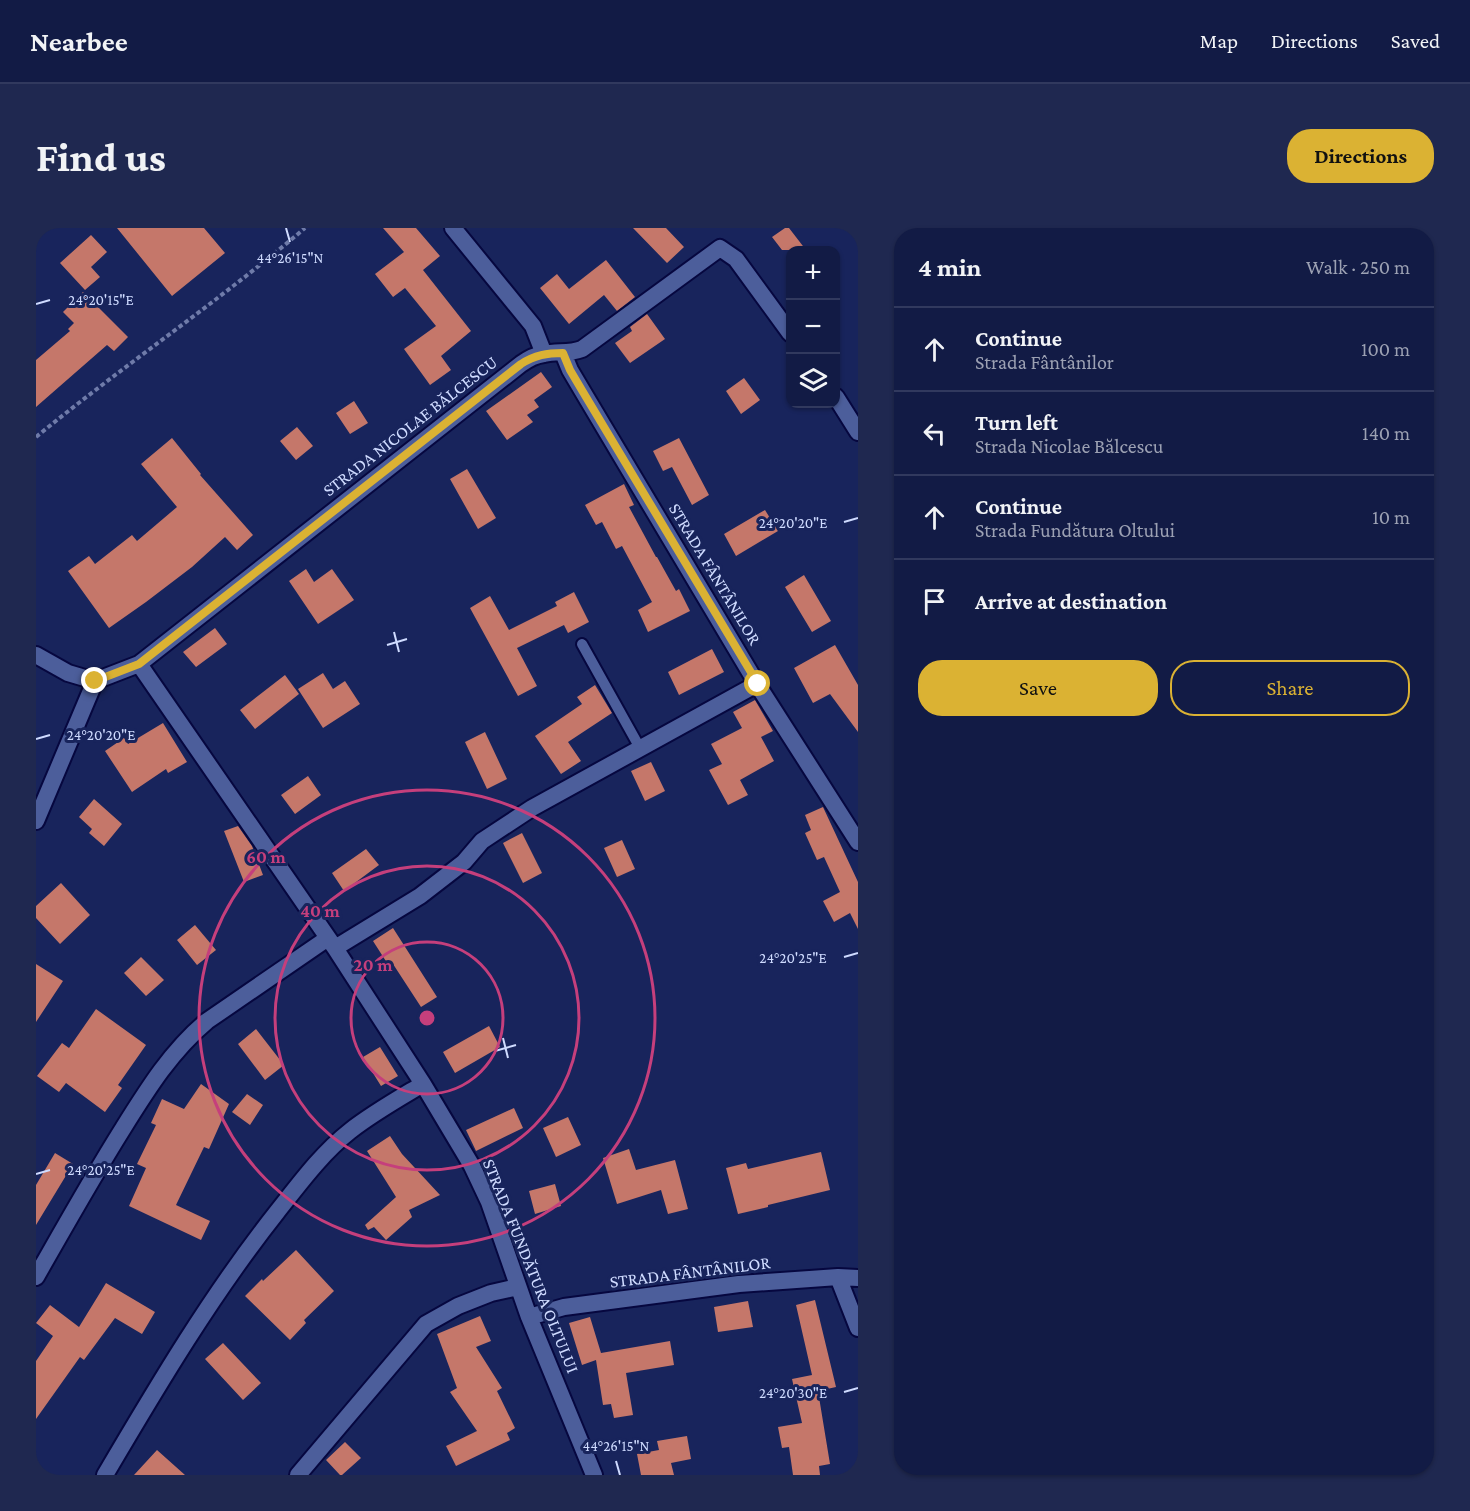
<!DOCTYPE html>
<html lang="en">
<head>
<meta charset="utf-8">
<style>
  body { margin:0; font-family:"Crimson Pro",serif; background:#1f2850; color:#f1f3f6 }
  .controls { position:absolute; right:18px; top:18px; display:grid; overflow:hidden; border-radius:12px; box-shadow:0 2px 4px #0004 }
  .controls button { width:54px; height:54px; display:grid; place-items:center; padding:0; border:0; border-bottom:2px solid #31395e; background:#121b45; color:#f1f3f6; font:30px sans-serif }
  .stop { position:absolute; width:18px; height:18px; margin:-14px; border:4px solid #dbb233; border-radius:50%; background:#fff }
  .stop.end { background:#dbb233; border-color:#fff; box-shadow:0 2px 6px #0008 }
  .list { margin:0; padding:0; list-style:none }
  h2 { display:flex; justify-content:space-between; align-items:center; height:78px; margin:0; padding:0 24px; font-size:26px }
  h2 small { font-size:20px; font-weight:400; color:#9ca1b3 }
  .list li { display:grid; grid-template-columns:39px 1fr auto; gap:18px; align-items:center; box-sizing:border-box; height:84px; padding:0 24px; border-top:2px solid #31395e }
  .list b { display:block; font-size:22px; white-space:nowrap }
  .list p { margin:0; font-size:20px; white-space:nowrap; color:#9ca1b3 }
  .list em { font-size:20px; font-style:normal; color:#9ca1b3 }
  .actions { display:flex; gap:12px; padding:18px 24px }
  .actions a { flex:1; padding:14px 0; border:2px solid #dbb233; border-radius:24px; text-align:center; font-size:21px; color:#dbb233 }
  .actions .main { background:#dbb233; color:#111 }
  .icon { flex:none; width:33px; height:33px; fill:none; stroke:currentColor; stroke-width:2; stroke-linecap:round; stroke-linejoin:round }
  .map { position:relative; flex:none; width:822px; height:1247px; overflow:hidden; border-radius:24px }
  header { display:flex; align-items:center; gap:36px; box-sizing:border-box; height:84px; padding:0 30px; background:#121b45; border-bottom:2px solid #31395e }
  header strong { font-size:28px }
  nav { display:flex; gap:33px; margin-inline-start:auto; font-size:21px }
  .intro { display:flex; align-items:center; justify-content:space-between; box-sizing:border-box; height:144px; padding:0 36px }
  h1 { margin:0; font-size:42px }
  .button { padding:15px 27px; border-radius:24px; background:#dbb233; color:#111; font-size:21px; font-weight:700 }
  main { display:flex; gap:36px; padding:0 36px }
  aside { flex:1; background:#121b45; border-radius:24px; box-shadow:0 2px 4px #0004 }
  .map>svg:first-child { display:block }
  .building { fill:#c5776a }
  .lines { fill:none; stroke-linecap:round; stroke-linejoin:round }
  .service-casing { stroke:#06073f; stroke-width:14 }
  .minor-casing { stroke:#06073f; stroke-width:20 }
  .path { stroke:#6f7ba9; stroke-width:4; stroke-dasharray:4.5 3; stroke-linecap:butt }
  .service { stroke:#4c5e9b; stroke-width:10 }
  .minor { stroke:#4c5e9b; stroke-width:16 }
  .route { stroke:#dbb233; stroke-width:8 }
  .ticks { fill:none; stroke:#cfdbff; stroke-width:2 }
  .ring { fill:none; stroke:#c53f7c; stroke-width:3 }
  .labels { text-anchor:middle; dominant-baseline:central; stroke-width:6; stroke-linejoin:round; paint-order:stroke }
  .street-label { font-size:18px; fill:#cfdbff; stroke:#18245c }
  .ticks-label { font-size:15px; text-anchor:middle; fill:#cfdbff; stroke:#18245c; stroke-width:6; stroke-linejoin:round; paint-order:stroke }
  .centre { fill:#c53f7c; stroke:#18245c; stroke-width:3 }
  .ring-label { font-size:18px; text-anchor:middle; font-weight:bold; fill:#c53f7c; stroke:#18245c; stroke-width:6; stroke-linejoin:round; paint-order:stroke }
</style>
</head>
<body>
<header>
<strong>Nearbee</strong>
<nav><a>Map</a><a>Directions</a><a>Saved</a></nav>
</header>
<div class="intro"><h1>Find us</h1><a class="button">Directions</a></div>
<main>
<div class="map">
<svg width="822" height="1247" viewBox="0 0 822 1247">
  <rect width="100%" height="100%" fill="#18245c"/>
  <path class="building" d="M81 0H168L189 25 136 68Z
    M347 0H380L404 28 387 42 435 103 405 128 415 142 394 157 368 121 400 98 369 60 357 69 339 46 368 24Z
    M597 0H630L648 19 631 35Z
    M749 0H753L770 22H746L736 9Z
    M55 7 71 24 55 39 64 49 49 62 24 35Z
    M570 32 599 69 581 83 568 67 533 96 504 60 521 46 533 61Z
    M47 64 92 109 78 123 71 117 0 179V132L34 103 32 101 38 95 27 84Z
    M611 86 629 111 594 135 579 115 596 103 594 99Z
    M505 144 516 159 498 172 503 179 491 187 497 194 471 212 450 183Z
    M708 150 724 172 705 186 690 163Z
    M318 173 332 195 314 206 300 185Z
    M261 199 277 218 260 232 244 213Z
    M136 210 165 246 164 247 217 307 201 322 189 309 156 339 110 374 73 400 32 343 53 328 59 336 96 307 101 313 141 279 105 236Z
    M643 210 673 267 656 277 636 239 627 243 617 223Z
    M431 241 460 290 442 301 414 251Z
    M588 256 598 277 593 279 620 329H621L640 363 643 361 654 383 612 404 602 382 616 374 586 318 580 321 566 294 560 297 549 277Z
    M729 282 742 303 700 328 688 306Z
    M270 341 278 354 296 341 318 372 282 396 253 353Z
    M768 347 795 393 776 404 749 359Z
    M538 364 553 394 532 405 528 397 481 420 501 458 482 468 434 380 454 368 473 402 521 378 519 374Z
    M179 400 191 416 160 439 147 424Z
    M799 417 822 457V504L794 466 777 475 758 440Z
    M676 421 688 444 643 467 632 444Z
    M287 445 297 461 309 453 324 476 287 500 262 461Z
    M249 447 263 466 219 501 204 482Z
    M559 457 576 485 532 514 545 533 525 546 499 508 546 476 541 469Z
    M719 472 737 503 725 509 738 533 704 552 712 567 692 577 673 542 686 536 675 516 706 500 697 484Z
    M127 495 151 534 132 545 130 541 96 564 69 523 88 510 92 516Z
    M449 504 471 551 451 561 429 514Z
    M615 534 629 563 609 573 595 543Z
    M272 548 285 567 259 586 245 567Z
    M58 571 86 596 68 618 53 605 56 601 43 589Z
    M787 579 822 654V701L814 685 798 694 787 673 804 664 788 629 781 632 769 605 775 602 769 587Z
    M202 598 216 618 227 647 208 654 188 603Z
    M486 605 506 645 487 655 467 615Z
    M586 612 599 641 581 649 568 620Z
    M330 621 343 637 308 663 296 645Z
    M25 655 54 687 24 716 0 690V678Z
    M159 697 180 722 161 737 141 712Z
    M357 700 401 769 385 779 357 736 353 738 337 713Z
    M105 729 128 752 110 768 88 745Z
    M0 736 27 753 0 794Z
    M60 781 110 817 82 857 86 860 69 884 30 855 23 864 1 848 26 815 33 820Z
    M453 798 464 819 419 845 407 824Z
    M220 801 248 837 229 852 202 816Z
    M344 819 362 848 345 858 327 829Z
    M165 856 193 876 173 921 168 919 140 977 174 993 165 1012 93 978 110 940 101 936 120 897 115 895 126 871 148 881Z
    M211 866 227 877 214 897 196 884Z
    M478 880 487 900 440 923 430 902Z
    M532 889 545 917 520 929 507 900Z
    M354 908 366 926 404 967 373 982 376 989 350 1012 338 999 332 1002 329 997 360 969 331 923Z
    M593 921 600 942 639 932 652 981 632 986 625 962 581 976 567 930Z
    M785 924 794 962 732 977V979L702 986 690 940 710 935 712 941Z
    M19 925 37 936 0 997V957Z
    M519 956 525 978 499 986 493 963Z
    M260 1022 298 1063 268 1092 270 1095 254 1112 209 1068 226 1051 227 1053Z
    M70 1055 119 1084 106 1106 79 1090 48 1132 44 1129 0 1191V1133L17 1108 0 1095 14 1077 43 1099Z
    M779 1072 800 1159 782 1163 794 1236 783 1238 784 1247H757L753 1219 746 1220 742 1199 766 1195 756 1151 776 1147 760 1077Z
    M712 1073 717 1099 682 1104 678 1079Z
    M444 1088 455 1113 440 1119 466 1160 461 1163 479 1200 471 1205 474 1212 420 1238 410 1218 441 1203 414 1164 421 1160 401 1106Z
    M554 1089 565 1125 634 1113 638 1137 590 1145 597 1187 578 1190 575 1176 567 1177 560 1132 546 1137 533 1095Z
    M187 1115 225 1155 207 1172 169 1131Z
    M651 1208 655 1231 635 1235 638 1247H605L601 1226 623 1222 621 1213Z
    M309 1214 325 1230 306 1247H304L290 1232Z
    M121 1222 149 1247H98Z"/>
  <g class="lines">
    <defs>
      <path id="service" d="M546 416 604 520"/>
      <path id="minor" d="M417 0 497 98 508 126
        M527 125 534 142 547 164 721 456 822 614
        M800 169 822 204
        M0 427 32 445 59 453 103 436 485 136C492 131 499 127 508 126 521 123 533 126 546 121L684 20 700 31 754 105
        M103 436 299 720 387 856 436 938 453 974 493 1089 558 1247
        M0 593 59 453
        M299 720 384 668 428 634 446 613 496 580 721 456
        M0 1049C28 1000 56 950 86 902 111 862 135 823 171 793L292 710
        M802 1049 822 1100
        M493 1089 528 1079 703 1056 802 1049 822 1050
        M69 1247C122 1157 176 1066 241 984 264 955 286 925 314 903 337 885 362 871 387 856
        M262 1247 390 1096 422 1078 455 1065 482 1059"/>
    </defs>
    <use href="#service" class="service-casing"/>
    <use href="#minor" class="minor-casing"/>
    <path class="path" d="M0 209C88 137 182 74 269 0"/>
    <use href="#service" class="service"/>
    <use href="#minor" class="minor"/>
  </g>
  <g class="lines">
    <path class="route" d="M59 453 103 436 485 136C499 127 511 125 527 125L534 142 547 164 722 456"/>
  </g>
  <path class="ticks" d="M250 0 254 14M0 76 14 72M808 294 822 290M358 404 363 424M351 417 371 411M0 511 14 507M808 729 822 725M467 810 472 830M459 823 480 817M0 946 14 942M808 1164 822 1160M580 1233 584 1247"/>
  <g class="ring">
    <circle cx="391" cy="790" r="76"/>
    <circle cx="391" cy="790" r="152"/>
    <circle cx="391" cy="790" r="228"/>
  </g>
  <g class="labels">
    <g class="street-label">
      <text transform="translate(374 198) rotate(-38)">STRADA NICOLAE BĂLCESCU</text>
      <text transform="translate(679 346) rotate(59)">STRADA FÂNTÂNILOR</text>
      <text transform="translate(495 1038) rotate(68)">STRADA FUNDĂTURA OLTULUI</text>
      <text transform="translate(654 1044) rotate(-7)">STRADA FÂNTÂNILOR</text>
    </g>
  </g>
  <g class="ticks-label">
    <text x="254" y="35">44°26'15"N</text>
    <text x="65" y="77">24°20'15"E</text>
    <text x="757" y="300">24°20'20"E</text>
    <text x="65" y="512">24°20'20"E</text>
    <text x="757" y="735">24°20'25"E</text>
    <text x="65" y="947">24°20'25"E</text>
    <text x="757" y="1170">24°20'30"E</text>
    <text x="580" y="1223">44°26'15"N</text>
  </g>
  <circle cx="391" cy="790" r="9" class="centre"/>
  <g class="ring-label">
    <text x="230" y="635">60 m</text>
    <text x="284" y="689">40 m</text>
    <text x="337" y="743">20 m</text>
  </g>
</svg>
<div class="controls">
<button>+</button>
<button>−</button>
<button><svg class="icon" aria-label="layers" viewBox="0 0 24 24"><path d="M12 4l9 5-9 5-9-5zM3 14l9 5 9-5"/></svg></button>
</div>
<div class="stop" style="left:722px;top:456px"></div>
<div class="stop end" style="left:59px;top:453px"></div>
</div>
<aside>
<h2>4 min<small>Walk · 250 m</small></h2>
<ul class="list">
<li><svg class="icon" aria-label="ahead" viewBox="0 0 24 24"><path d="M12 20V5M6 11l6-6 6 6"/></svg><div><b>Continue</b><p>Strada Fântânilor</p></div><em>100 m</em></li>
<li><svg class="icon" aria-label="left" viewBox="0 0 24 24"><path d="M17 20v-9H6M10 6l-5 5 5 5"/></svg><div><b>Turn left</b><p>Strada Nicolae Bălcescu</p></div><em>140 m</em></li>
<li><svg class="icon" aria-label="ahead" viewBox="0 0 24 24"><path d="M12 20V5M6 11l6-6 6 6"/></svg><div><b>Continue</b><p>Strada Fundătura Oltului</p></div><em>10 m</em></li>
<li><svg class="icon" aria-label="arrive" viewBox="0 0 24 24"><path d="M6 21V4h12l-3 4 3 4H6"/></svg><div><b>Arrive at destination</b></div></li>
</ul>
<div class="actions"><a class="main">Save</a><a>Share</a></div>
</aside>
</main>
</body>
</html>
